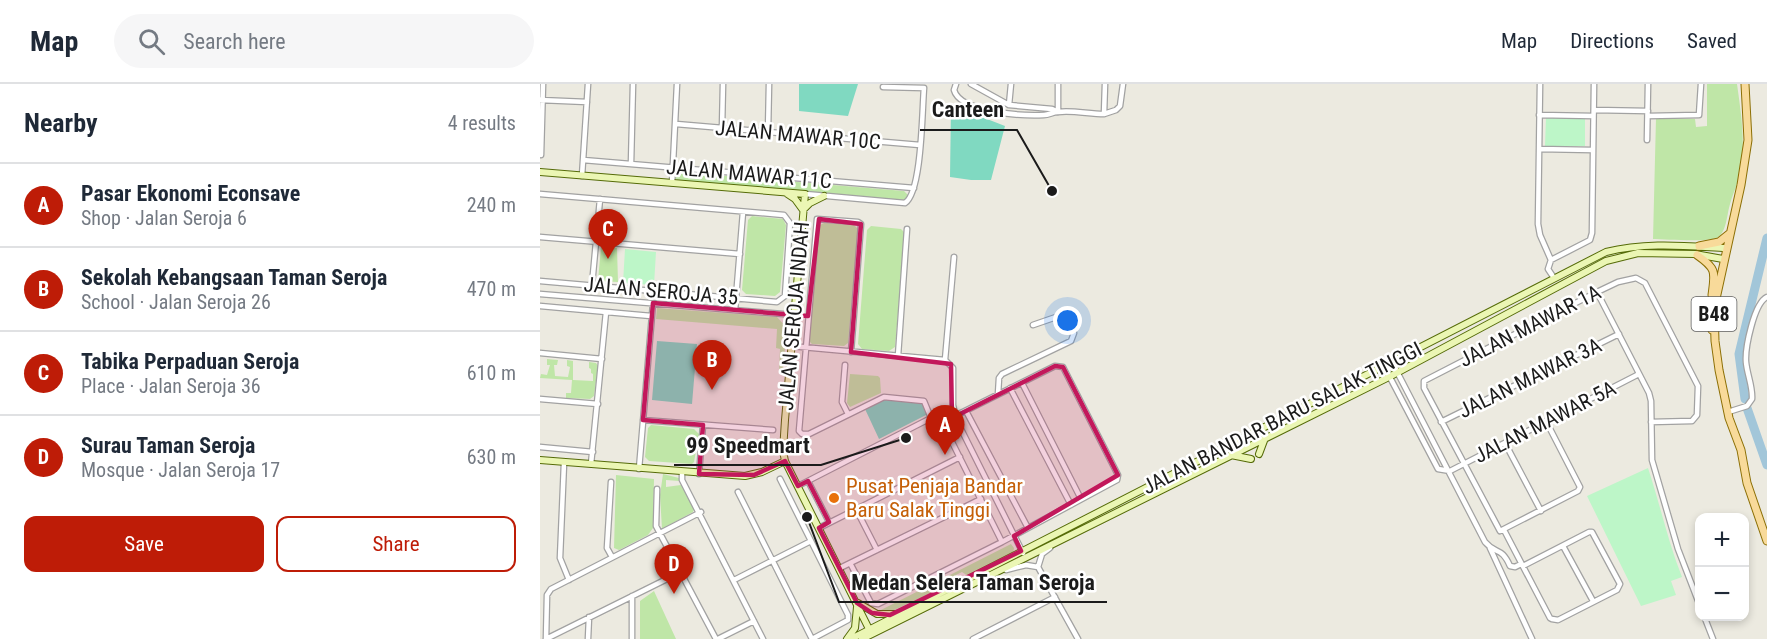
<!DOCTYPE html>
<html lang="en">
<head>
<meta charset="utf-8">
<style>
  body { margin:0; font-family:"Roboto Condensed",sans-serif; background:#f6f6f7; color:#1f2937 }
  .controls { position:absolute; right:18px; bottom:18px; display:grid; overflow:hidden; border-radius:12px; box-shadow:0 3px 9px #0003 }
  .controls button { width:54px; height:54px; display:grid; place-items:center; padding:0; border:0; border-bottom:2px solid #e0e1e3; background:#fff; color:#1f2937; font:30px sans-serif }
  .you { position:absolute; left:528px; top:237px; width:21px; height:21px; margin:-15px; border:4px solid #fff; border-radius:50%; background:#1a73e8; box-shadow:0 0 0 9px #1a73e833 }
  .badge { display:grid; place-items:center; width:39px; height:39px; border-radius:50%; background:#be1c07; color:#fff; font-size:20px; font-weight:700 }
  .pin { position:absolute; translate:-50% -50px; filter:drop-shadow(0 2px 3px #0008) }
  .pin::after { content:''; position:absolute; top:32px; width:21px; height:18px; background:inherit; clip-path:polygon(0 0,100% 0,50% 100%) }
  .list { margin:0; padding:0; list-style:none }
  h2 { display:flex; justify-content:space-between; align-items:center; height:78px; margin:0; padding:0 24px; font-size:26px }
  h2 small { font-size:20px; font-weight:400; color:#747a83 }
  .list li { display:grid; grid-template-columns:39px 1fr auto; gap:18px; align-items:center; box-sizing:border-box; height:84px; padding:0 24px; border-top:2px solid #e0e1e3 }
  .list b { display:block; font-size:22px; white-space:nowrap }
  .list p { margin:0; font-size:20px; white-space:nowrap; color:#747a83 }
  .list em { font-size:20px; font-style:normal; color:#747a83 }
  .actions { display:flex; gap:12px; padding:18px 24px }
  .actions a { flex:1; padding:14px 0; border:2px solid #be1c07; border-radius:12px; text-align:center; font-size:21px; color:#be1c07 }
  .actions .main { background:#be1c07; color:#fff }
  .icon { flex:none; width:33px; height:33px; fill:none; stroke:currentColor; stroke-width:2; stroke-linecap:round; stroke-linejoin:round }
  .map { position:relative; flex:none; width:1227px; height:555px; overflow:hidden }
  header { display:flex; align-items:center; gap:36px; box-sizing:border-box; height:84px; padding:0 30px; background:#fff; border-bottom:2px solid #e0e1e3 }
  header strong { font-size:28px }
  nav { display:flex; gap:33px; margin-inline-start:auto; font-size:21px }
  .search { width:420px; height:54px; background:#f6f6f7; display:flex; align-items:center; gap:15px; box-sizing:border-box; padding:0 21px; border-radius:33px; color:#747a83; font-size:22px }
  main { display:flex }
  aside { flex:1; background:#fff }
  .map>svg:first-child { display:block }
  .grass { fill:#bfe6a7 }
  .park { fill:#bdf6c8 }
  .pitch { fill:#80d9c1 }
  .lines { fill:none; stroke-linecap:round; stroke-linejoin:round }
  .river { stroke:#a2c6d9; stroke-width:9 }
  .street-casing { stroke:#a2a2a2; stroke-width:7 }
  .secondary-casing { stroke:#556b08; stroke-width:8 }
  .primary-casing { stroke:#8c6f05; stroke-width:9 }
  .street { stroke:#fff; stroke-width:4.5 }
  .secondary { stroke:#ebf6b4; stroke-width:6 }
  .primary { stroke:#f8da9a; stroke-width:7 }
  .marked { fill:#c2185b; fill-opacity:0.2; stroke:#c2185b; stroke-width:4.5; stroke-linejoin:round }
  .food-dot { fill:#e8710a; stroke:#fff; stroke-width:2 }
  .labels { text-anchor:middle; dominant-baseline:central; stroke-width:5; stroke-linejoin:round; paint-order:stroke }
  .shield { fill:#fff; stroke:#5f5f5f; stroke-width:1.5 }
  .shield-label { font-size:20px; font-weight:bold; fill:#1b1b1b }
  .street-label { font-size:21px; fill:#1b1b1b; stroke:#fff }
  .food-label { font-size:21px; fill:#c56008; stroke:#fff; text-anchor:start }
  .leader { fill:none; stroke:#1b1b1b; stroke-width:2 }
  .callout-dot { fill:#1b1b1b; stroke:#fff; stroke-width:2 }
  .callout-label { font-size:22px; text-anchor:middle; font-weight:bold; fill:#1b1b1b; stroke:#fff; stroke-width:5; stroke-linejoin:round; paint-order:stroke }
</style>
</head>
<body>
<header>
<strong>Map</strong>
<div class="search"><svg class="icon" aria-label="search" viewBox="0 0 24 24"><circle cx="10" cy="10" r="6"/><path d="M15 15l6 6"/></svg>Search here</div>
<nav><a>Map</a><a>Directions</a><a>Saved</a></nav>
</header>
<main>
<aside>
<h2>Nearby<small>4 results</small></h2>
<ul class="list">
<li><span class="badge">A</span><div><b>Pasar Ekonomi Econsave</b><p>Shop · Jalan Seroja 6</p></div><em>240 m</em></li>
<li><span class="badge">B</span><div><b>Sekolah Kebangsaan Taman Seroja</b><p>School · Jalan Seroja 26</p></div><em>470 m</em></li>
<li><span class="badge">C</span><div><b>Tabika Perpaduan Seroja</b><p>Place · Jalan Seroja 36</p></div><em>610 m</em></li>
<li><span class="badge">D</span><div><b>Surau Taman Seroja</b><p>Mosque · Jalan Seroja 17</p></div><em>630 m</em></li>
</ul>
<div class="actions"><a class="main">Save</a><a>Share</a></div>
</aside>
<div class="map">
<svg width="1227" height="555" viewBox="0 0 1227 555">
  <rect width="100%" height="100%" fill="#eceae0"/>
  <path class="grass" d="M1167 0H1197C1201 29 1206 59 1200 88 1198 100 1192 111 1189 124 1187 132 1186 148 1178 153 1170 159 1124 155 1113 155L1116 34 1155 35 1156 43 1167 42Z
    M140 88 364 107 369 112 366 117H362L138 96 135 95V91Z
    M212 132 243 135 246 141 240 208 235 212 206 210 202 206 208 136Z
    M284 139 314 141 318 145 308 259 304 262 272 260 269 257 280 141Z
    M331 142 361 145 365 149 355 263 349 267 322 265 318 260 327 146Z
    M61 163 77 164 78 198 58 197Z
    M117 224 237 233 247 244 243 285 239 289 240 265 236 264 237 245 116 235Z
    M7 275 18 276 17 281H14L15 292 28 293 30 283 27 282V276L33 277V296L53 297V290L51 289V285L49 284V278L56 279 58 282 54 312 50 315 26 314V309H31L32 296 0 294 1 290 7 291 10 281H7Z
    M310 290 338 292 340 294 341 309 310 323 307 319Z
    M111 341 154 345 159 350 154 378 152 380 109 377 105 373 108 344Z
    M123 390 139 394V397L126 396V403L141 401 154 425 153 428 122 445 120 411Z
    M76 391 114 395 113 444 108 451 79 466 74 464Z
    M471 460 474 464 473 469 428 492 422 488 416 491V498L384 514H380L350 528H337Z
    M114 507 136 555H100V517Z"/>
  <path class="park" d="M1006 33 1045 34V62H1005Z
    M85 165 116 168 114 201 83 199Z
    M1108 384C1120 420 1128 458 1142 493L1131 497 1136 511 1101 522 1047 412Z"/>
  <path class="pitch" d="M259 0H318L308 32 259 27Z
    M411 21 465 42 451 96H431L410 93Z
    M117 257 157 260 152 320 112 316Z
    M345 316 379 319 384 321 388 330 339 355 325 325Z"/>
  <g class="lines">
    <path class="river" d="M1205 315 1199 270 1227 154
      M1207 324 1227 381"/>
    <defs>
      <path id="street" d="M416 0 414 6C420 29 485 32 504 31 509 31 513 28 518 28 532 26 549 30 564 30L576 26 580 22 583 0
        M431 0 469 21 512 25 518 28
        M518 0V28
        M1000 0 998 140 1000 151 1011 176 1050 156 1052 149 1054 0
        M0 16 47 18
        M469 21 471 0
        M1054 26 1108 27
        M564 30 565 0
        M999 31 1053 32
        M1108 32 1159 31 1161 0
        M136 40 380 61
        M182 44 183 0
        M228 48 229 0
        M1107 56 1108 0
        M999 65 1052 66
        M1 71 3 0
        M43 76 374 104
        M91 80 93 0
        M42 92 48 0
        M132 99 137 0
        M0 110 244 131 250 139 245 212 237 218 0 197
        M265 110 365 119C382 108 382 27 384 4L343 3
        M0 153 200 170
        M1011 176 1008 185 1014 194
        M52 201 60 115
        M1057 208 1109 309 1111 317 1112 376 1138 465 1160 522
        M0 210 255 231
        M0 222 111 232
        M195 226 203 128
        M251 262 405 276
        M311 268 321 140 318 138 277 135 259 347 262 350H269L344 313 384 317 391 334
        M0 269 62 275
        M358 272 367 145
        M405 276 413 284V321L416 335 483 469
        M405 276 414 173
        M852 278 945 458C956 471 961 462 970 482L975 483 981 480
        M305 281 302 318 308 330
        M844 282 898 385 910 387
        M482 299 541 415
        M470 304 531 421
        M458 310 459 294 462 290 531 257 534 249 527 232 522 231 493 241
        M0 315 58 320
        M426 327 488 444
        M1188 328 1207 322 1212 315C1213 303 1207 290 1206 278 1205 264 1214 219 1227 213
        M400 334 462 458
        M103 336 233 346
        M1006 337 1040 403 1038 407 960 447 884 304V297L1057 208 1078 198 1096 194 1105 199 1158 302 1157 331 1152 337 1111 338
        M901 338 1079 250
        M965 359 1001 427
        M0 363 53 368
        M24 379 20 474 29 496
        M51 380 66 228
        M99 385 113 219
        M910 387 1099 290
        M142 389V396L223 555
        M159 390 163 341
        M268 397 289 438
        M71 398 67 464 72 473
        M258 402 391 334 415 332 515 282 523 283 578 391 577 396 462 458 338 520 331 519 310 479
        M117 405 116 442 176 555
        M198 408 272 555 308 536V531L240 395
        M316 425 337 466
        M279 444 420 373
        M964 446 1010 534 1012 535 1018 536 1077 506 1080 500 1052 448H1049L983 482
        M1023 462 1053 517
        M510 464 502 470 498 483 538 555
        M950 464 992 555
        M300 484 441 415
        M466 486 486 481 498 483
        M194 496 271 457
        M1164 532 1173 555
        M6 555 7 511 11 505 161 428
        M6 555 141 488
        M48 555 49 533
        M92 555V512
        M178 555 214 537
        M433 555 515 513"/>
      <path id="secondary" d="M0 88 265 110 245 336 243 367 245 377 331 549
        M246 109 255 115 263 126 270 119 284 112
        M719 370 725 354
        M691 371 711 375
        M0 376 205 392 222 388 245 377
        M318 519 337 530H355
        M307 555 315 544 317 523
        M311 555 1066 168C1106 158 1145 162 1186 164
        M322 555 849 293 1066 177 1098 169 1155 170 1183 175"/>
      <path id="primary" d="M1205 0 1208 56 1201 101 1174 224 1175 257 1179 286 1189 334 1201 366 1207 399 1227 457
        M1159 162 1179 158 1189 150
        M1157 171C1177 185 1175 188 1172 211
        M1171 222 1169 235 1172 246"/>
    </defs>
    <use href="#street" class="street-casing"/>
    <use href="#secondary" class="secondary-casing"/>
    <use href="#primary" class="primary-casing"/>
    <use href="#street" class="street"/>
    <use href="#secondary" class="secondary"/>
    <use href="#primary" class="primary"/>
  </g>
  <path class="marked" d="M279 135 321 140 311 268 411 280 412 334 515 282 523 283 578 391 474 452 481 467 350 531 332 529 317 519 279 444 289 438 268 397 258 402 245 377 214 391 159 390 163 341 103 336 113 219 268 232Z"/>
  <circle class="food-dot" cx="294" cy="414" r="6"/>
  <g class="labels">
    <rect class="shield" x="1151.5" y="213" width="45" height="34" rx="4.5"/>
    <g class="shield-label">
      <text x="1174" y="230">B48</text>
    </g>
    <g class="street-label">
      <text transform="translate(258 51) rotate(5)">JALAN MAWAR 10C</text>
      <text transform="translate(209 90) rotate(5)">JALAN MAWAR 11C</text>
      <text transform="translate(121 207) rotate(5)">JALAN SEROJA 35</text>
      <text transform="translate(254 232) rotate(-85)">JALAN SEROJA INDAH</text>
      <text transform="translate(990 242) rotate(-27)">JALAN MAWAR 1A</text>
      <text transform="translate(990 294) rotate(-26)">JALAN MAWAR 3A</text>
      <text transform="translate(742 334) rotate(-27)">JALAN BANDAR BARU SALAK TINGGI</text>
      <text transform="translate(1005 338) rotate(-27)">JALAN MAWAR 5A</text>
    </g>
    <g class="food-label">
      <text x="306" y="402">Pusat Penjaja Bandar<tspan x="306" dy="24">Baru Salak Tinggi</tspan></text>
    </g>
  </g>
  <path class="leader" d="M512 107L477 46H380M366 354L281 381H134M267 433L299 518H567"/>
  <g class="callout-dot">
    <circle cx="512" cy="107" r="6"/>
    <circle cx="366" cy="354" r="6"/>
    <circle cx="267" cy="433" r="6"/>
  </g>
  <g class="callout-label">
    <text x="428" y="33">Canteen</text>
    <text x="208" y="369">99 Speedmart</text>
    <text x="433" y="506">Medan Selera Taman Seroja</text>
  </g>
</svg>
<div class="controls">
<button>+</button>
<button>−</button>
</div>
<div class="you"></div>
<div class="pin badge" style="left:405px;top:371px">A</div>
<div class="pin badge" style="left:172px;top:306px">B</div>
<div class="pin badge" style="left:68px;top:175px">C</div>
<div class="pin badge" style="left:134px;top:510px">D</div>
</div>
</main>
</body>
</html>
